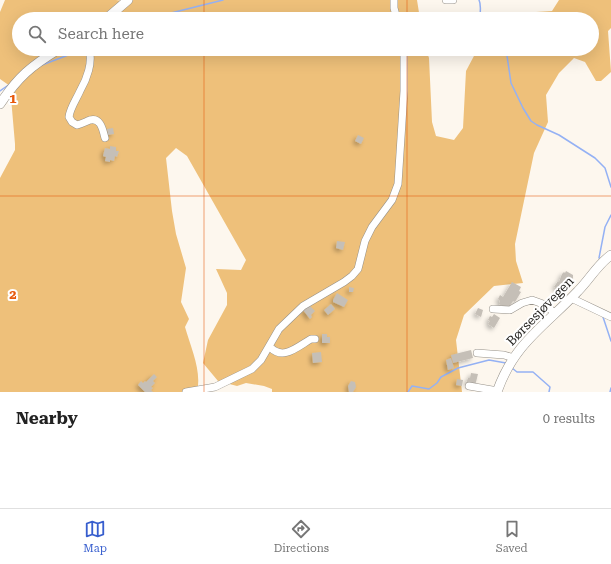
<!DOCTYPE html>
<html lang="en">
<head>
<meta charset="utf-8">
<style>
  body { margin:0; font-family:"Roboto Serif",serif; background:#f2f2f2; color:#222 }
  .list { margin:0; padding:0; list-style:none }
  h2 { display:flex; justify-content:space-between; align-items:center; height:52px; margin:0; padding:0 16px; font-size:17px }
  h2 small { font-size:13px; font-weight:400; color:#767676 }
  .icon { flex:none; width:22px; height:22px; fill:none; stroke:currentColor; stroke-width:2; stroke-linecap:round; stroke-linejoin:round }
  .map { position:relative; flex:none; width:611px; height:392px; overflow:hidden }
  .search { position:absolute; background:#fff; box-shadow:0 4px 16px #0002; left:12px; right:12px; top:12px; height:44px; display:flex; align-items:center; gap:10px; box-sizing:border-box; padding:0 14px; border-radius:22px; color:#767676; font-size:15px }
  .sheet { height:116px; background:#fff }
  nav { display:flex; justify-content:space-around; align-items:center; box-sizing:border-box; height:56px; border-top:1px solid #e0e0e0; background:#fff; font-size:11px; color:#767676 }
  nav a { display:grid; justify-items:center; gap:2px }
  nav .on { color:#375ece }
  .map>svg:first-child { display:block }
  .forest { fill:#eec07a }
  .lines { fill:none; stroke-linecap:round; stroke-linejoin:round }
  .stream { stroke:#94b1f4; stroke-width:1.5 }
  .building { fill:#c5bfb7; filter:url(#shadow) }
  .minor-casing { stroke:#969189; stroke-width:8 }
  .major-casing { stroke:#969189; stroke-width:10 }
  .minor { stroke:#fff; stroke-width:7 }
  .major { stroke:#fff; stroke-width:9 }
  .grid { fill:none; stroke:#e8590c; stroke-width:1; stroke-opacity:0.55 }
  .labels { text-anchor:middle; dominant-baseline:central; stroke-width:4; stroke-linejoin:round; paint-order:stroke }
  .street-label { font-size:13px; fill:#272522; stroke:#fff }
  .grid-label { font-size:13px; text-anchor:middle; font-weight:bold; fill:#e8590c; stroke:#fff; stroke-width:4; stroke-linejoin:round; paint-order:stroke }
</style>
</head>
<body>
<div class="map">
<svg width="611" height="392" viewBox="0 0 611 392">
  <defs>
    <filter id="shadow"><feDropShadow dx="-2.5" dy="2.5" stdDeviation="2" flood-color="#0004"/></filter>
  </defs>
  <rect width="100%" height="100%" fill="#fdf7ee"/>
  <path class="forest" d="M5 0H116L130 2 132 0H417L420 19H19V49H426L429 58 432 122 436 136 454 140 463 128 466 71 475 54 479 49H592V19H496L506 14 552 11 559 0H611V28L608 31 611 72 601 81H596L585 62 574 58 559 73 546 95 548 122 534 153 515 244 516 261 523 283 494 286 464 315 456 340 462 392H272V389L264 386 246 383 237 386 218 381 203 363 208 340 227 305V293L216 269 241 270 246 260 187 156 176 148 166 158 172 211 176 234 186 268 181 302 189 319 185 327C191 348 202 371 197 392H0V178L15 150V144L10 86 0 79V12Z"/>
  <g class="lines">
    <path class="stream" d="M479 0C482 6 479 12 481 19
      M157 19 167 14 223 0
      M506 49 511 83 523 108 531 121 537 125 559 135 595 158 605 168 611 187
      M42 65 84 49
      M0 91 10 84
      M599 258 605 227 611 215
      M603 317 611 341
      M512 368 517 372H533L550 387 549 392
      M408 392 412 386 429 389 437 383 441 377 458 368 489 360 506 363
      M610 392 611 388"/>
  </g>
  <path class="building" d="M113 128 114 134 108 135 107 129Z
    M358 135 364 138 361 144 355 141Z
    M110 146 116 147V151H119L117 157 115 156 114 161 110 160V162L105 161 106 157 103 156 105 148 110 149Z
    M337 241 345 242 343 250 336 248Z
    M566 271 573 275V278L569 283 565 281 561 291 554 287 558 281 559 282 562 274 564 272 565 273Z
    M512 282 521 287 519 291 521 292 515 302 513 301 508 309 499 304 500 301 498 299 500 295 503 297Z
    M349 287 354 288 353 292H349Z
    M337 293 348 300 344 307 333 302V300Z
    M331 304 335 309 328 315 324 310Z
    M309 305 315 311 311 315 312 317 310 319 303 310Z
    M478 308 483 310 481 317 475 314Z
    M494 314 500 318 494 328 488 324 490 321 488 320 490 316 492 317Z
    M322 334H327V337H330V343H322Z
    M471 350 473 358 453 363 451 355Z
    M321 352 322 362 313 363 312 353Z
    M451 358 454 368 448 370 446 360Z
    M471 373 478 374 475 386 466 384 468 378H470Z
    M154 374 157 377 153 381 155 383 151 387 153 388 151 390 153 392H145L138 385 141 381 143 383 145 381 146 382Z
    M457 379 463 380 462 386 456 385Z
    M351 381 355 382 356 387 353 392H349L348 386Z"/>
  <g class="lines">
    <defs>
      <path id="minor" d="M394 0V8L397 19
        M446 0H453
        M89 49C93 62 87 79 80 91 76 100 70 108 69 117L72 122 77 125C82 124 85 122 90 120 101 117 103 131 105 138
        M571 298 611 317
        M493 309 510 310 522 303 532 300 543 304 555 313
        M270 347C283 361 297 347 311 339H315
        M477 353 504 355 514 358
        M469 386 498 391
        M186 392 215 387 252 369 261 360 279 329 303 306 344 282 352 276 358 269 365 241 372 227 392 200 398 184 404 91V49"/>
      <path id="major" d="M106 19 128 0
        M0 104C18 77 31 66 59 49
        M497 392C514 343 545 326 578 291 590 279 597 265 611 255"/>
    </defs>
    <use href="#minor" class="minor-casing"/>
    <use href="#major" class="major-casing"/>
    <use href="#minor" class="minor"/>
    <use href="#major" class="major"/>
  </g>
  <path class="grid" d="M204 0V19M407 0V19M204 49V392M407 49V392M0 196H611"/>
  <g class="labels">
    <g class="street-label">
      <text transform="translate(540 311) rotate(-46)">Børsesjøvegen</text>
    </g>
  </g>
  <g class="grid-label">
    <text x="13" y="103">1</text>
    <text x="13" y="299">2</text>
  </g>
</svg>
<div class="search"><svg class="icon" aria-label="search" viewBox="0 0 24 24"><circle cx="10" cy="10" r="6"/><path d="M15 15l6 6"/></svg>Search here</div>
</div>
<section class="sheet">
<h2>Nearby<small>0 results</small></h2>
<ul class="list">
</ul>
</section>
<nav>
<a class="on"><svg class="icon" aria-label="map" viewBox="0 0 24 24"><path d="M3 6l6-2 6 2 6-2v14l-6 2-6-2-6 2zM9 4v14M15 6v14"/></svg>Map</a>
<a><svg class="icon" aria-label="directions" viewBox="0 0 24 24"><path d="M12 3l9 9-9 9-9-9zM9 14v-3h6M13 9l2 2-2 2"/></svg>Directions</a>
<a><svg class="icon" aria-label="saved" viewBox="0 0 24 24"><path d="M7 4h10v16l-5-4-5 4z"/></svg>Saved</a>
</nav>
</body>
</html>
